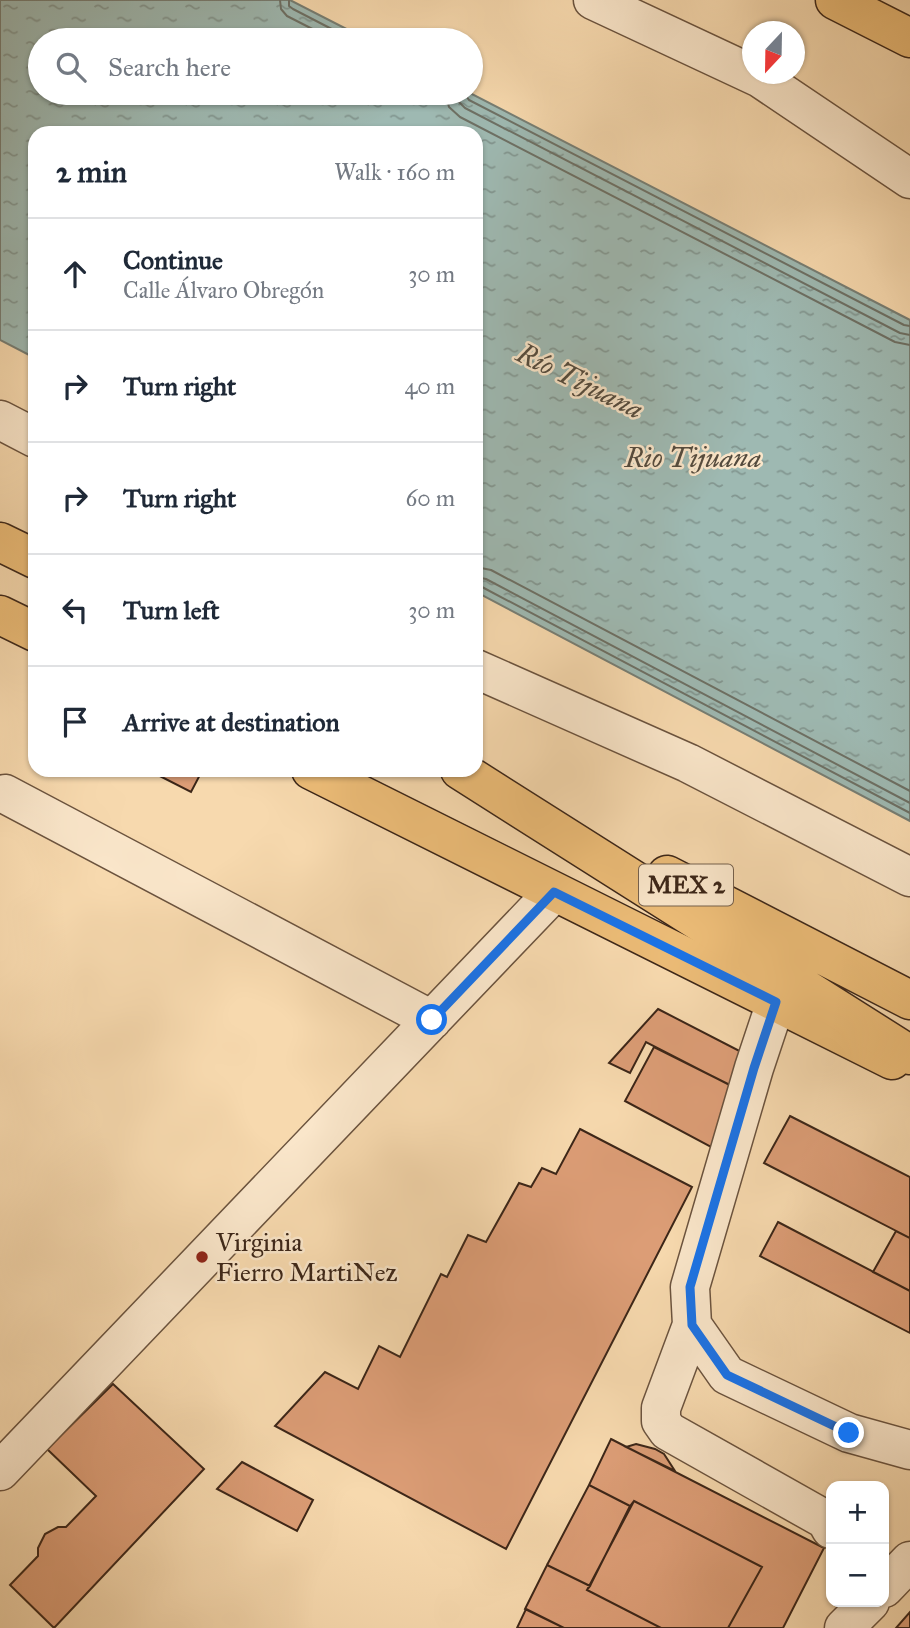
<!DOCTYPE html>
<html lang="en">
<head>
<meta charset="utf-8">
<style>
  body { margin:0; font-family:"IM FELL Great Primer",serif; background:#f6f6f7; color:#1f2937 }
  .controls { position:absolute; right:21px; bottom:21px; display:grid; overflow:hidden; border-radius:14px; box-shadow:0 2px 5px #0004 }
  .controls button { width:63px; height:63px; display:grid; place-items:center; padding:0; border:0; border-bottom:2px solid #e0e1e3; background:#fff; color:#1f2937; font:35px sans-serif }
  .compass { position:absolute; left:742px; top:21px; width:63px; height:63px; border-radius:50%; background:#fff; box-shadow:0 2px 5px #0004; rotate:202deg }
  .stop { position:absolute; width:21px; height:21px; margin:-16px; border:5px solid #1a73e8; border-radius:50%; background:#fff }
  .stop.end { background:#1a73e8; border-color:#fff; box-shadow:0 2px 7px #0008 }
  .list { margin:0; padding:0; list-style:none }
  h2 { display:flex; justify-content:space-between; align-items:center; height:91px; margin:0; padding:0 28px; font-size:30px }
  h2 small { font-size:23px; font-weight:400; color:#747a83 }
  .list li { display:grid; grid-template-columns:46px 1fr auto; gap:21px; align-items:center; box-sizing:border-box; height:112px; padding:0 28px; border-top:2px solid #e0e1e3 }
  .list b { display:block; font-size:26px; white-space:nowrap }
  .list p { margin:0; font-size:23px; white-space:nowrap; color:#747a83 }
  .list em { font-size:23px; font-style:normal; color:#747a83 }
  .icon { flex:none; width:38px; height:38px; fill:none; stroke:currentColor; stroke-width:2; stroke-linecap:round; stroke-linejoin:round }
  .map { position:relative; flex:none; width:910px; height:1628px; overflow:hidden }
  .search { position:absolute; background:#fff; box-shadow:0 2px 5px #0004; left:28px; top:28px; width:455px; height:77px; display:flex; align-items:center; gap:18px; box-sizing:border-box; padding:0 24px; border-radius:38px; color:#747a83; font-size:26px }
  .panel { position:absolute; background:#fff; box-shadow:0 2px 5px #0004; left:28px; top:126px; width:455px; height:651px; border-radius:21px }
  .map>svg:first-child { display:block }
  .water { fill:url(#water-ripples); stroke:#777e74; stroke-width:2 }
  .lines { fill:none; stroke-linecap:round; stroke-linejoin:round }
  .shore { stroke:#6d7065; stroke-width:2 }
  .building { fill:#dc9d76; stroke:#3c2618; stroke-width:2 }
  .minor-casing { stroke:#6b533e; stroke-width:41 }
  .major-casing { stroke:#3c2618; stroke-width:41 }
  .highway-casing { stroke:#3c2618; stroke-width:41 }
  .minor { stroke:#fae6ca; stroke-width:38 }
  .major { stroke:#ecbc77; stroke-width:38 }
  .highway { stroke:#ecbc77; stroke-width:38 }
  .route { stroke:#1a73e8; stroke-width:9 }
  .poi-dot { fill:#8f2418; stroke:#fae6ca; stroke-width:2.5 }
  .labels { text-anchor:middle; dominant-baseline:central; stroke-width:5; stroke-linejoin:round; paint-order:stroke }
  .shield { fill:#fae6ca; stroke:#75604d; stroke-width:2 }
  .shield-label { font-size:24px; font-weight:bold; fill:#3c2618 }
  .poi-label { font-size:26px; fill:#3c2618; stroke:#fae6ca; text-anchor:start }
  .water-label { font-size:28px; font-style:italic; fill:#544b3e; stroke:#fae6ca }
</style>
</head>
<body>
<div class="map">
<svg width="910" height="1628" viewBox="0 0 910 1628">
  <defs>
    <pattern id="water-ripples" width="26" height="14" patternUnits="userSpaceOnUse" patternTransform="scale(1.75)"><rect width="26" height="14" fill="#9eb9b2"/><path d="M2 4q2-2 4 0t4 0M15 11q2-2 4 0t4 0" fill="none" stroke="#829690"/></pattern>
  </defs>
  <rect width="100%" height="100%" fill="#f7d9ae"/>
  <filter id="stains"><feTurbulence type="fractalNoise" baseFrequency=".00286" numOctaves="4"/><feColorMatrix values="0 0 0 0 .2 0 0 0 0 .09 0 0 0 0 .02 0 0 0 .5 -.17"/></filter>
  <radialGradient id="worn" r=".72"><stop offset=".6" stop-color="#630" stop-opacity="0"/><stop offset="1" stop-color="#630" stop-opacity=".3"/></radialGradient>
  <path class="water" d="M0 0H290L368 40H40V93H470L910 320V821L476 592V133H35V358L0 340Z"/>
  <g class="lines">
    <path class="shore" d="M280 0 281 9 287 16 334 40
      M289 0V6L293 9 353 40
      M445 93 449 107 460 117 895 342 910 345
      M455 93 458 101 465 108 900 333 910 335
      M464 93 469 100 904 325 910 326
      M476 567 491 570 910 791
      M476 577 486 579 910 803
      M476 586 482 587 910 813"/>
  </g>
  <path class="building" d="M148 770H200L202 771 191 792Z
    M658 1009 755 1059 739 1090 646 1042 630 1073 609 1063Z
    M654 1047 740 1090 711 1147 625 1101Z
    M790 1116 910 1177V1238L764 1163Z
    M580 1129 692 1187 506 1549 275 1426 325 1372 358 1389 379 1346 400 1357 441 1274 447 1277 468 1235 486 1242 519 1183 531 1187 542 1168 556 1174Z
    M778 1222 910 1291V1333L760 1256Z
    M896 1231 910 1238V1291L873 1272Z
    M113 1384 204 1469 54 1628 10 1585 38 1556V1548L45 1534 58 1527H66L96 1496 47 1449Z
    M611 1439 824 1548 783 1628H728L762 1567 634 1501 630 1506 589 1485Z
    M636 1444 655 1449 664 1454 675 1471 626 1447Z
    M242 1462 313 1500 297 1531 217 1489Z
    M589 1485 630 1506 590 1586 547 1565Z
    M634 1501 762 1567 728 1628H661L587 1590Z
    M547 1565 590 1586 587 1590 661 1628H564L525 1609Z
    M526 1609 564 1628H517Z
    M910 1612V1628H896Z"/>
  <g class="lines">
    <defs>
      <path id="minor" d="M593 0 760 78 910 179
        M0 420 35 438
        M476 669 688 763 910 877
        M5 794 432 1020
        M776 1002 754 1068 690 1287 692 1325 727 1375 849 1433 910 1450
        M692 1325 661 1408V1421L668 1431 826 1520 831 1529
        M0 1471 554 892
        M884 1588 910 1561
        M844 1628 870 1602"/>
      <path id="major" d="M0 615 35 632
        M311 770 892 1060"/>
      <path id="highway" d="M835 0 910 38
        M0 542 35 559
        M460 770 910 1055
        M667 875 910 1000"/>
    </defs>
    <use href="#minor" class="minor-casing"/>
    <use href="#major" class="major-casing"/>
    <use href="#highway" class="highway-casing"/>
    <use href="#minor" class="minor"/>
    <use href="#major" class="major"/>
    <use href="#highway" class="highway"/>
  </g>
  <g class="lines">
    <path class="route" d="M432 1020 554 892 776 1002 754 1068 690 1287 692 1325 727 1375 849 1433"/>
  </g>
  <circle class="poi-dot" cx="202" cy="1257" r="7"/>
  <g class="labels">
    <rect class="shield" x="639" y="864.5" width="94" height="41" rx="5"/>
    <g class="shield-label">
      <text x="686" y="885">MEX 2</text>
    </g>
    <g class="poi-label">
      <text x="216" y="1242">Virginia<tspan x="216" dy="30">Fierro MartiNez</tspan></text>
    </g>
    <g class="water-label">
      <text transform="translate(580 381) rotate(26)">Río Tijuana</text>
      <text x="693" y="457">Rio Tijuana</text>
    </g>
  </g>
  <rect width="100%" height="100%" filter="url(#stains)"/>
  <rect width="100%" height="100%" fill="url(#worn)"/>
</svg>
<div class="controls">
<button>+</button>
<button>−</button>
</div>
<svg class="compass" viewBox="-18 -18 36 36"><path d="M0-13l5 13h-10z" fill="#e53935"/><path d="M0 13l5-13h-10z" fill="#747a83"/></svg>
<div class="stop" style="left:432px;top:1020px"></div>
<div class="stop end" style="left:849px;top:1433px"></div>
<div class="search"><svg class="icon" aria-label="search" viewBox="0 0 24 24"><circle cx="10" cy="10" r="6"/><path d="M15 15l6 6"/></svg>Search here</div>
<section class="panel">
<h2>2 min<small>Walk · 160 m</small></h2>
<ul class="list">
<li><svg class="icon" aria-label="ahead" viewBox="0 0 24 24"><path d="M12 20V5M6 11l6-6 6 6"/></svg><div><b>Continue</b><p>Calle Álvaro Obregón</p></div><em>30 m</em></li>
<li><svg class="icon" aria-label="right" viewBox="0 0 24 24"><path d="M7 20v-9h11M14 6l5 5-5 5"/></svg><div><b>Turn right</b></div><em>40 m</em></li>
<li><svg class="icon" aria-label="right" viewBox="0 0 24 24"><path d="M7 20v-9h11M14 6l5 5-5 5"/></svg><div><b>Turn right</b></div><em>60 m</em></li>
<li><svg class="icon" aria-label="left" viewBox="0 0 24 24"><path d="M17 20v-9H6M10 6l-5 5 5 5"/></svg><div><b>Turn left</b></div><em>30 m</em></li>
<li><svg class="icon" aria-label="arrive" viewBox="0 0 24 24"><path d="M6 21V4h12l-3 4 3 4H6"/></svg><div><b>Arrive at destination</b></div></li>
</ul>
</section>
</div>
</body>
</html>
